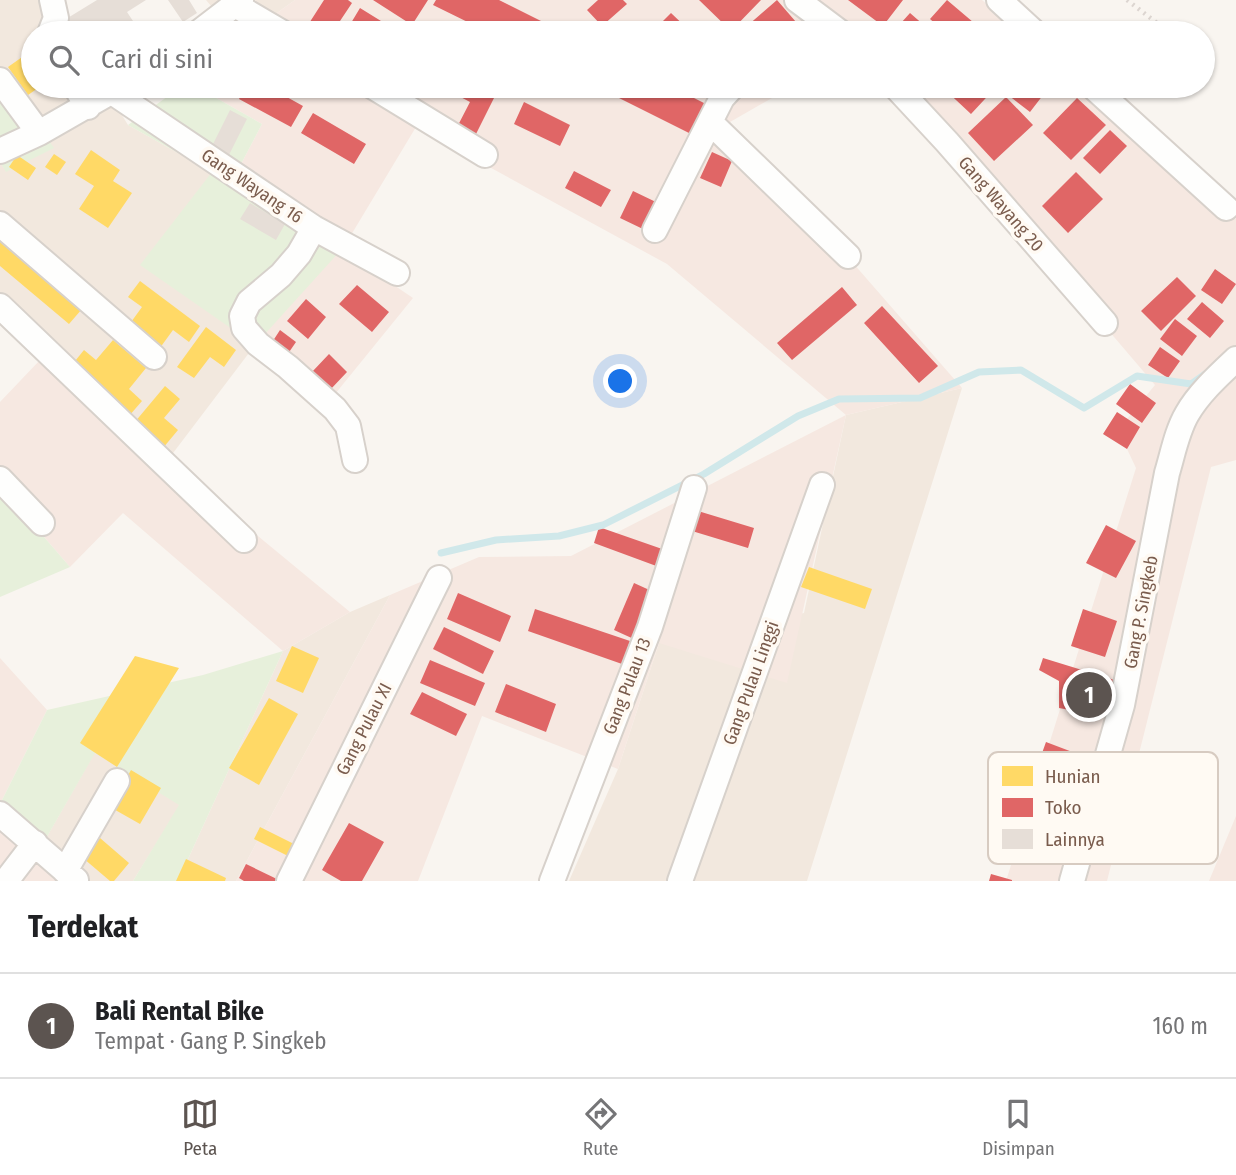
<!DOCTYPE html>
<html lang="id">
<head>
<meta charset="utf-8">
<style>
  body { margin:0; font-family:"Fira Sans Condensed",sans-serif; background:#f2f2f2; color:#202124 }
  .you { position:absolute; left:621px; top:382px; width:24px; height:24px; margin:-18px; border:5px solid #fff; border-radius:50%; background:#1a73e8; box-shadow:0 0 0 10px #1a73e833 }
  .badge { display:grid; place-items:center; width:46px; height:46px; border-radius:50%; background:#5c5450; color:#fff; font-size:23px; font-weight:700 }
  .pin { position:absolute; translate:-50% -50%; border:4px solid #fff; box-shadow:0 2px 7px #0006 }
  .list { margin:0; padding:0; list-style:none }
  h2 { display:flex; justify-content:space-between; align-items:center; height:91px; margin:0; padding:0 28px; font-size:30px }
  h2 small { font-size:23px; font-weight:400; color:#757577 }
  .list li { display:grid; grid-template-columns:46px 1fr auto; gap:21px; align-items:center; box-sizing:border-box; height:105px; padding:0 28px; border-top:2px solid #e0e0e0 }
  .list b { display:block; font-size:26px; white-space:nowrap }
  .list p { margin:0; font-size:23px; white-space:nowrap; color:#757577 }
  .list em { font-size:23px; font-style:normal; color:#757577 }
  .icon { flex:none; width:38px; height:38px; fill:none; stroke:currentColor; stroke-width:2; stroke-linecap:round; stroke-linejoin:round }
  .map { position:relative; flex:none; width:1236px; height:881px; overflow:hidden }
  .search { position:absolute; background:#fff; box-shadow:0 2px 5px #0004; left:21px; right:21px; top:21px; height:77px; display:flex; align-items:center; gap:18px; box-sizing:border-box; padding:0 24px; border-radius:38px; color:#757577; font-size:26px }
  .sheet { height:196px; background:#fff }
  nav { display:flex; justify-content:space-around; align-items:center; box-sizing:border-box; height:98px; border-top:2px solid #e0e0e0; background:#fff; font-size:19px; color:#757577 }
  nav a { display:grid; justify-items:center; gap:4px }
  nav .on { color:#5c5450 }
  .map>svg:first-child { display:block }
  .residential { fill:#f2e8de }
  .commercial { fill:#f6e8e1 }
  .green { fill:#e7f0db }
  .homes { fill:#ffd966 }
  .shops { fill:#e06666 }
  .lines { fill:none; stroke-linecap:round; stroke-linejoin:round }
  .stream { stroke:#d0e8ea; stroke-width:7 }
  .building { fill:#e6ded7 }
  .minor-casing { stroke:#d7d1cb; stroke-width:28 }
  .path { stroke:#dcd5d0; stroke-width:4.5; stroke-dasharray:2 5; stroke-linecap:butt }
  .minor { stroke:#fefefd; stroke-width:24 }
  .labels { text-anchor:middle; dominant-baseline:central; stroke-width:7; stroke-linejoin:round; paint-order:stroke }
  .street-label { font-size:18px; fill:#7a5c4d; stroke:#fffaf3 }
  .key { fill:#fffaf3; stroke:#d7cbc1; stroke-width:2 }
  .key-label { font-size:19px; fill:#7a5c4d }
</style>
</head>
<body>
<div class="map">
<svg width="1236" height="881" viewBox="0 0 1236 881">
  <rect width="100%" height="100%" fill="#f9f5f0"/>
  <path class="residential" d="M0 0H51L72 33H33V86H104L128 125 212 172 255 345 167 461 0 322V162L6 171 0 70Z
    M206 0H295L249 33H234Z
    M962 388 807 881H569L618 769 659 643 804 613 846 415Z
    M390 595 236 881H178L283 651 350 612Z
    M95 752 180 805 133 881H79L40 849Z"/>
  <path class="commercial" d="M295 0H982L1021 33H249Z
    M195 86H793L730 122 962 388 846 415 787 683 659 643 618 769 482 716 418 881H236L390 595 479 557 571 556 846 415 667 264 416 127 342 250 413 298 331 399 255 345 231 183 262 124Z
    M900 86H1082L1236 219V460L1211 467 1107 881H1006L1136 468 1118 430 1155 385Z
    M40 360 167 461 350 612 283 651 123 513 70 567 0 486V402Z
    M0 658 47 710 0 804Z
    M1236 816V881H1209Z
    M0 817 79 881H0Z"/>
  <path class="green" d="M0 70 54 148 6 172 0 162Z
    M182 86H195L262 124 231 183 341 250 255 345 140 265 212 172 128 125Z
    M0 486 70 567 0 597Z
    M283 651 178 881H133L179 805 95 753 40 849 0 804 47 710 203 675Z"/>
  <path class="homes" d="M25 55 33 67V86H41L28 95 8 67Z
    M91 150 120 170 113 181 132 193 108 228 79 209 94 186 75 174Z
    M54 154 66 162 57 175 45 167Z
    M17 155 36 168 28 180 9 167Z
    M0 240 82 309 69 324 0 266Z
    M140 281 200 326 189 342 173 330 157 352 126 329 142 307 128 297Z
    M206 327 236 350 224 367 210 357 194 378 177 367Z
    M113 340 146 368 129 389 142 401 129 416 71 366 84 350 96 360Z
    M165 386 180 399 164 418 178 430 163 448 134 423Z
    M809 567 872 589 865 609 801 587Z
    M292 646 319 658 303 693 276 681Z
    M135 656 179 668 117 767 80 743Z
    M269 698 298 714 259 785 229 768Z
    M131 770 161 788 140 824 110 807Z
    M260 827 300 847 294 859 254 839Z
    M100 838 129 863 114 881H110L83 858Z
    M186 859 226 878 225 881H176Z"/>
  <path class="shops" d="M324 0H348L352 3 332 33H313L306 28Z
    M373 0H428L412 25Z
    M436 0H499L565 33H490L433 5Z
    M598 0H623L627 4 602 26 587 10Z
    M699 0H761L731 31Z
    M777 0 796 22 783 33H739Z
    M848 0H903L883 26Z
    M947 0 980 28 976 33H946L930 19Z
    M360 8 381 21 373 33H345Z
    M671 13 692 33H651Z
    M910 13 933 33H892Z
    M218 86H240L236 95Z
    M246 86H267L303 106 291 127 239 99Z
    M456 86H500L473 140 455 131 470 102 453 93Z
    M595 86H670L706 104 691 134Z
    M941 86H997L971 114Z
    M1000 86H1050L1030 112 999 88Z
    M1006 97 1033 125 994 161 968 133Z
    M1077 98 1106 125 1071 160 1043 133Z
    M524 102 570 125 560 146 514 124Z
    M313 113 366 144 354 164 301 133Z
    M1110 130 1127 146 1100 174 1083 158Z
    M712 152 732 161 721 187 700 178Z
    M574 171 611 190 601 207 565 188Z
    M1076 172 1103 199 1068 233 1042 206Z
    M633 191 658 203 645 230 620 218Z
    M1215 269 1236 284 1222 304 1201 290Z
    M1177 277 1196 296 1161 331 1141 311Z
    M357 285 389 312 372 332 339 304Z
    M842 287 857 305 792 360 777 343Z
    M306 299 326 317 308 339 287 321Z
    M1202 302 1224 321 1210 338 1187 319Z
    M882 306 938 366 919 383 864 323Z
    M1175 319 1197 336 1182 356 1160 339Z
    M280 330 296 342 285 358 269 347Z
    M1160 347 1180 361 1168 378 1148 365Z
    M329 354 347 372 330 390 312 372Z
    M1130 384 1156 403 1142 423 1116 404Z
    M1117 412 1140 427 1127 449 1103 434Z
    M698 511 754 528 748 548 692 531Z
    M1106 525 1136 541 1116 578 1086 563Z
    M599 527 665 550 659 567 594 543Z
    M634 583 656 593 636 640 614 630Z
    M458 593 511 616 500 642 447 619Z
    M535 609 630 641 622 664 528 631Z
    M1083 609 1117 621 1105 657 1071 646Z
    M444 627 494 651 483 674 433 649Z
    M1043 658 1121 682 1112 718 1059 708V681L1039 670Z
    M430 660 485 683 475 706 420 683Z
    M506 684 556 704 546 732 495 712Z
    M422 692 467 714 456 736 410 714Z
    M1046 742 1075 753 1065 778 1037 767Z
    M349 823 384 842 362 881H341L322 870Z
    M246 864 281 881H244L239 878Z
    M991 874 1012 880V881H989Z"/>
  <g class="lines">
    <path class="stream" d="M441 553 496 540 559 536 603 525 704 474 798 416 839 399 920 398 979 372 1021 370 1084 408 1137 376 1191 384 1205 374"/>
  </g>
  <path class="building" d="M97 0H146L127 12 141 33H75L66 19Z
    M168 0H189L197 13 183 22Z
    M230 110 247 119 227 159 210 150Z
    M250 203 285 224 276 240 240 219Z"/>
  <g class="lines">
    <defs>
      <path id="minor" d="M797 0 841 33
        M999 0 1035 33
        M235 5 283 33
        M50 33 56 18 52 0
        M198 33 241 0
        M0 80 39 133
        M75 86 88 107
        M372 86 485 155
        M895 86 947 142 1105 323
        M1092 86 1226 208
        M112 92 314 228 397 273
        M711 123 848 256
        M0 151 39 133 121 86
        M0 224 154 357
        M314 228 299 254 281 275 249 302 242 316 244 328 258 344 288 367 335 409 348 426 355 460
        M655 230 722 98 733 86
        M0 306 244 540
        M0 479 42 523
        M0 814 76 880
        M65 871 117 781
        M6 881 35 843
        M289 881 439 578
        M552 881 650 627 694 488
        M680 881 822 485
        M1072 881 1122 705 1167 473C1173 453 1177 431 1187 414 1199 393 1219 375 1236 359"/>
    </defs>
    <use href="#minor" class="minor-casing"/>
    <path class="path" d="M1127 0 1170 33"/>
    <use href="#minor" class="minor"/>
  </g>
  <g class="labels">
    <g class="street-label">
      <text transform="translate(252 186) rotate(34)">Gang Wayang 16</text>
      <text transform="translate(1001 204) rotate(49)">Gang Wayang 20</text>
      <text transform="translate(1141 612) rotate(-79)">Gang P. Singkeb</text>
      <text transform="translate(751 683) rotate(-70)">Gang Pulau Linggi</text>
      <text transform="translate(627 686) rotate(-69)">Gang Pulau 13</text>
      <text transform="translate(364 729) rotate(-63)">Gang Pulau XI</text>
    </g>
  </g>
  <rect x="988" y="752" width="230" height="112" rx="10" class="key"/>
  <rect x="1002" y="766" width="31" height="20" fill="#ffd966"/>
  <rect x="1002" y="798" width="31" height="19" fill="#e06666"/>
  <rect x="1002" y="829" width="31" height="20" fill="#e6ded7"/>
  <g class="key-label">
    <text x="1045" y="783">Hunian</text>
    <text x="1045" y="814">Toko</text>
    <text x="1045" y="846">Lainnya</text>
  </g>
</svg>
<div class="you"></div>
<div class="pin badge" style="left:1089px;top:695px">1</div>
<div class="search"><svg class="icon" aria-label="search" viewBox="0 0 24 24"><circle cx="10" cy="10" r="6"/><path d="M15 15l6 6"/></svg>Cari di sini</div>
</div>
<section class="sheet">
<h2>Terdekat<small></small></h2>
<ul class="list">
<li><span class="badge">1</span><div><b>Bali Rental Bike</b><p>Tempat · Gang P. Singkeb</p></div><em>160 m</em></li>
</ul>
</section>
<nav>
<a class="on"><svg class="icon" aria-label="map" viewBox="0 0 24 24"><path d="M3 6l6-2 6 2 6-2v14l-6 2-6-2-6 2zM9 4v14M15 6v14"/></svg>Peta</a>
<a><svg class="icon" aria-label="directions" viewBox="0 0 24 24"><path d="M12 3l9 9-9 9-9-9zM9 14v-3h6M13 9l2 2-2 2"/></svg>Rute</a>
<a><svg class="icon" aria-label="saved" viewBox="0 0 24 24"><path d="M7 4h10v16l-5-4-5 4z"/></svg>Disimpan</a>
</nav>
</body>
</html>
